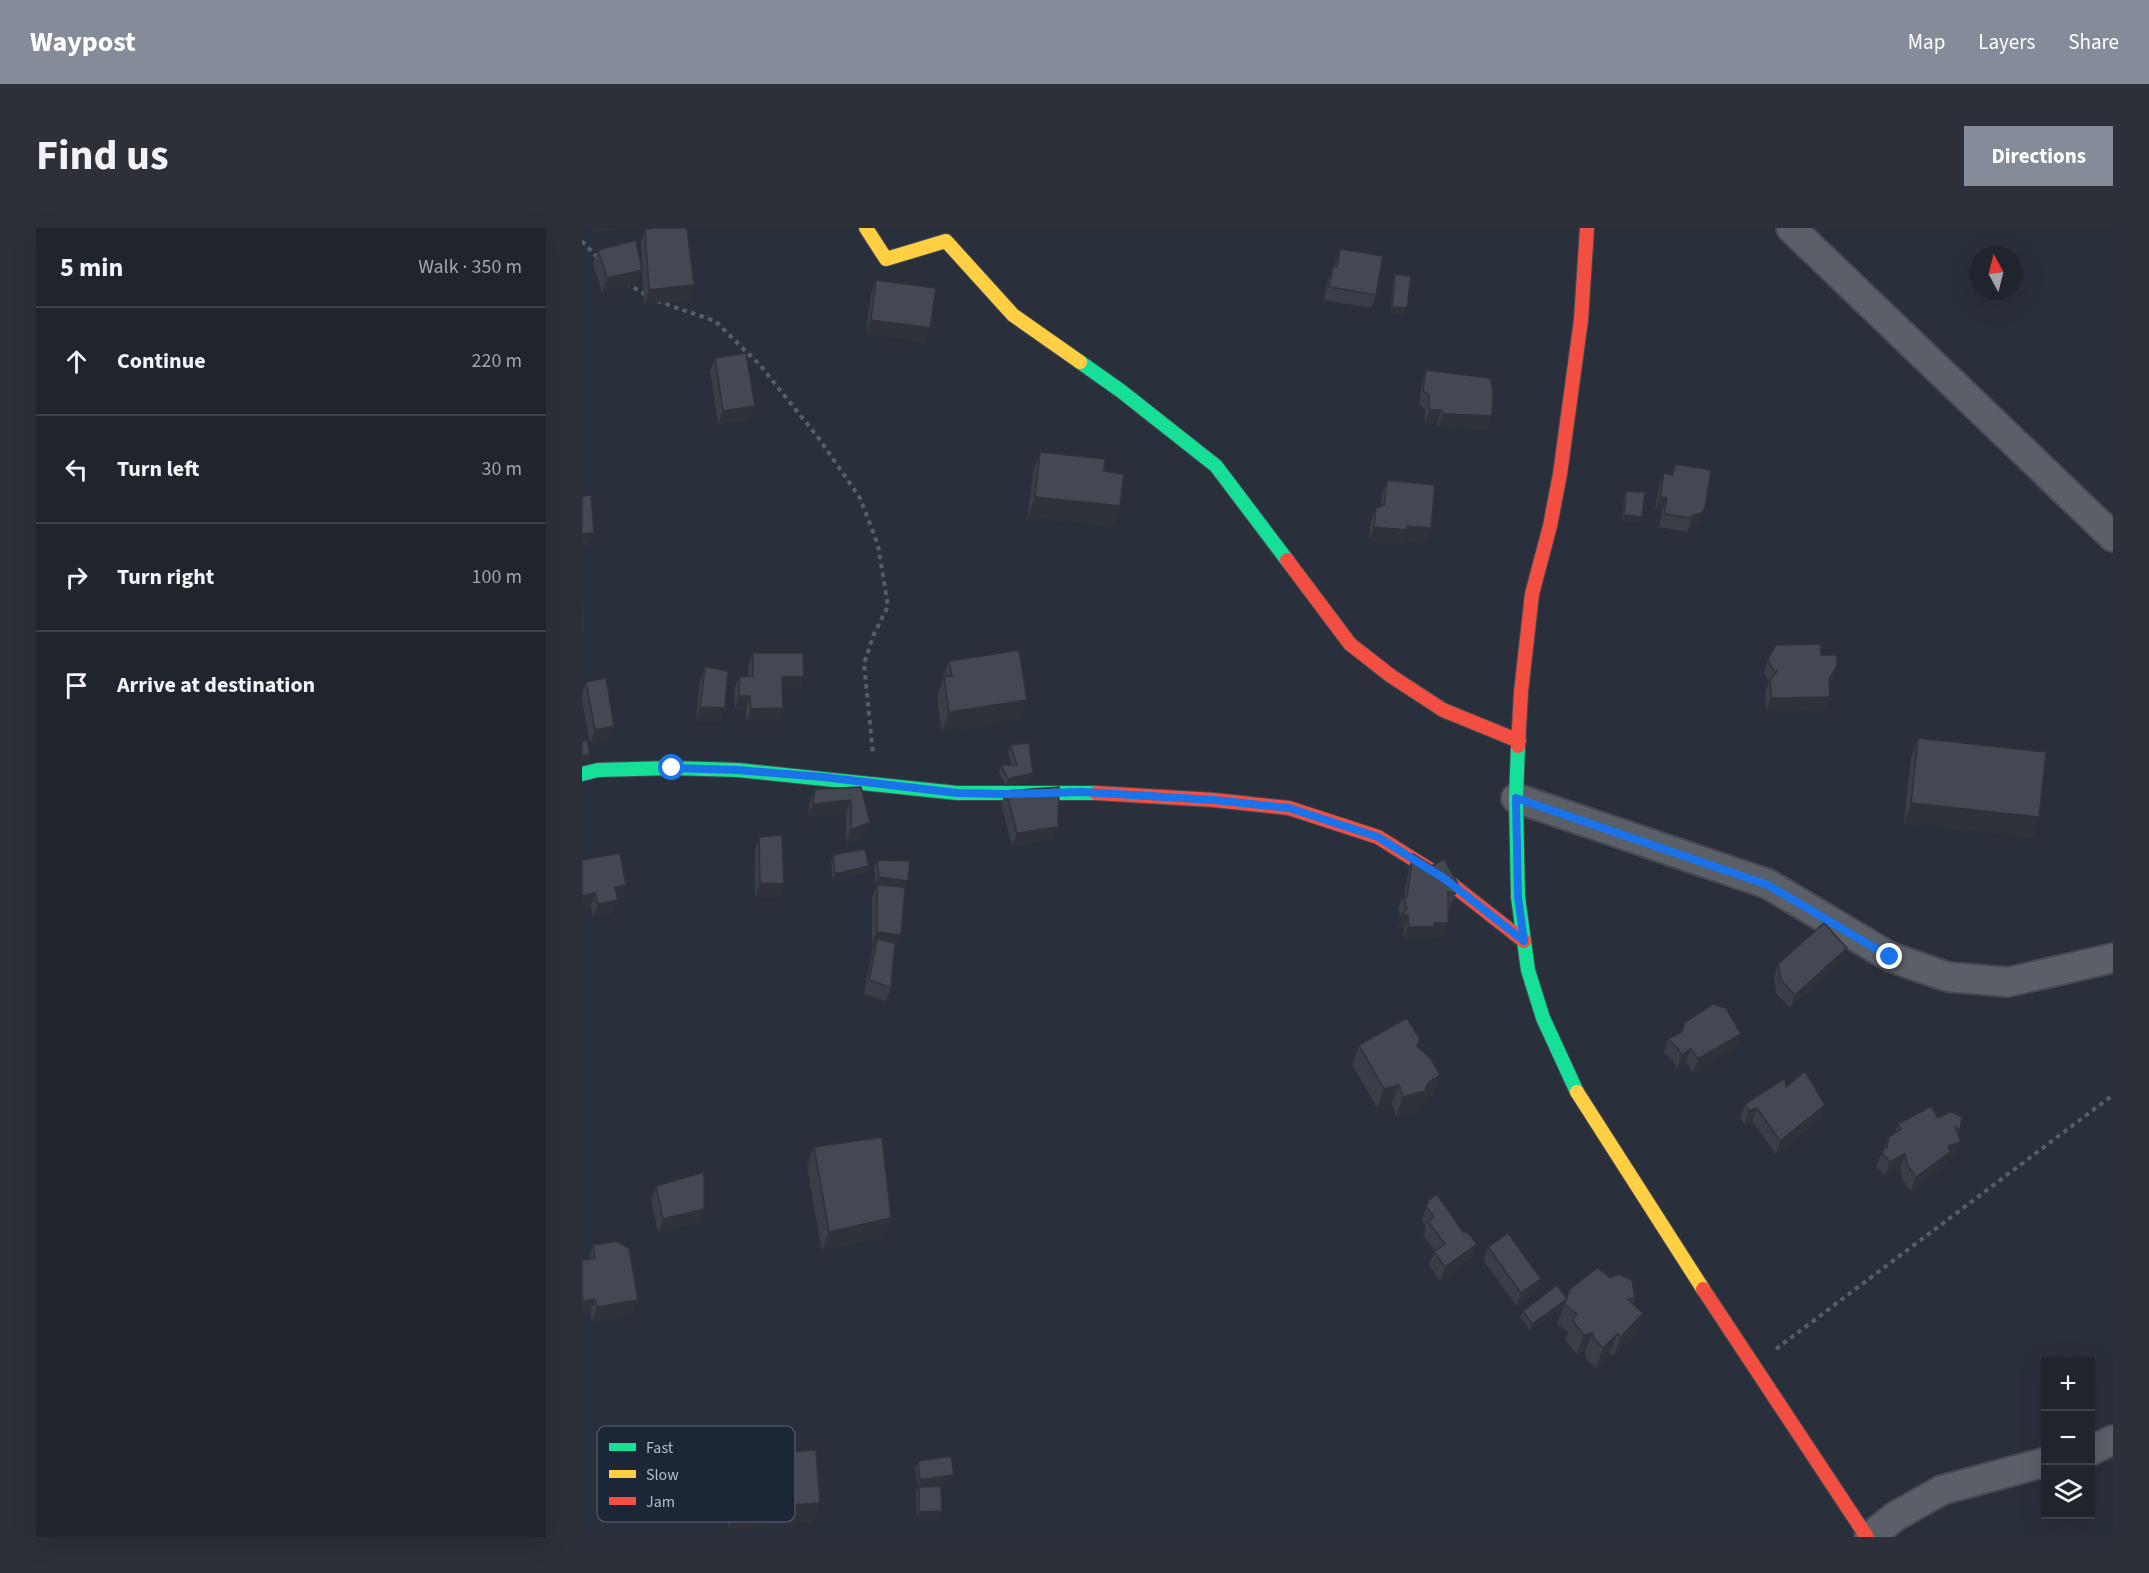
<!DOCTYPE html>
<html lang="en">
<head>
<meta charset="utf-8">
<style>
  body { margin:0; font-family:"Source Sans 3",sans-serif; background:#2d3038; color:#f1f3f6 }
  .controls { position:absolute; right:18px; bottom:18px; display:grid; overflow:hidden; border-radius:0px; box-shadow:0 6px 24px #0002 }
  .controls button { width:54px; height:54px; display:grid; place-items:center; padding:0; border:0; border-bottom:2px solid #3d4148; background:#20242c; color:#f1f3f6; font:30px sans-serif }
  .compass { position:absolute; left:1387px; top:18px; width:54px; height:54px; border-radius:50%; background:#20242c; box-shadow:0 6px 24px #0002; rotate:353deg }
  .stop { position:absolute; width:18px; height:18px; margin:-14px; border:4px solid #1a73e8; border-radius:50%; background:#fff }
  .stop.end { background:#1a73e8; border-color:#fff; box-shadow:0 2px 6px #0008 }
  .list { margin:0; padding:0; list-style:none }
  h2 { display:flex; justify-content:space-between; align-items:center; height:78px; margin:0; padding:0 24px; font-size:26px }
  h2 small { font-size:20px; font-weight:400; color:#a2a4a9 }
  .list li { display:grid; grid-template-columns:39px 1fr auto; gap:18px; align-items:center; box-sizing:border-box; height:108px; padding:0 24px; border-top:2px solid #3d4148 }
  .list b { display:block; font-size:22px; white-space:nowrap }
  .list em { font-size:20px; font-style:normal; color:#a2a4a9 }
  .icon { flex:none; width:33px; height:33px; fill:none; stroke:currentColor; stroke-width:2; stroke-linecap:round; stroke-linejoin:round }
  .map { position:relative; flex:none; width:1531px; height:1309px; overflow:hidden; border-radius:0px }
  header { display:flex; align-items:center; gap:36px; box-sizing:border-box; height:84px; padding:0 30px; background:#848b99; color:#fff }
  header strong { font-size:28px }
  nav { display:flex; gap:33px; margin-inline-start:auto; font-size:21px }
  .intro { display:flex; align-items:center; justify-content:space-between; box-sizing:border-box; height:144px; padding:0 36px }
  h1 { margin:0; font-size:42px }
  .button { padding:15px 27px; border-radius:0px; background:#848b99; color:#fff; font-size:21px; font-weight:700 }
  main { display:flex; gap:36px; padding:0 36px }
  aside { flex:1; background:#20242c; border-radius:0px; box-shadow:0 6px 24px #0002 }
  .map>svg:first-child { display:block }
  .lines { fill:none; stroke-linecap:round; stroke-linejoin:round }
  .street-casing { stroke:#464b53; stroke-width:32 }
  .fast-casing { stroke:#464b53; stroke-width:16 }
  .slow-casing { stroke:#464b53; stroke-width:16 }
  .jam-casing { stroke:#464b53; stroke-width:16 }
  .path { stroke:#585e65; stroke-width:4; stroke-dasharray:4.5 4.5; stroke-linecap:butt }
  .street { stroke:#5a5f68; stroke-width:28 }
  .fast { stroke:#16e098; stroke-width:14 }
  .slow { stroke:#ffcf43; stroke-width:14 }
  .jam { stroke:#f24e42; stroke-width:14 }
  .wall { fill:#3a3e47 }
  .shaded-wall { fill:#2f3239 }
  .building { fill:#434852; stroke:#2f3239; stroke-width:1.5 }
  .route { stroke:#1a73e8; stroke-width:8 }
  .key { fill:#1c2637; stroke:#4a5364; stroke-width:1.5 }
  .key-label { font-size:16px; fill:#b4bccc }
</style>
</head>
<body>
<header>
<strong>Waypost</strong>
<nav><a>Map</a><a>Layers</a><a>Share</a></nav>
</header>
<div class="intro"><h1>Find us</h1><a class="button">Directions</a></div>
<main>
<aside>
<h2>5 min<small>Walk · 350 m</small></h2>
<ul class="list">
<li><svg class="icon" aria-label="ahead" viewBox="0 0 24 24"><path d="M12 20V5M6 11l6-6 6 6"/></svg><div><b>Continue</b></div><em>220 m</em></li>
<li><svg class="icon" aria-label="left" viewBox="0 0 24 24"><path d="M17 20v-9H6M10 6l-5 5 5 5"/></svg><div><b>Turn left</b></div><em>30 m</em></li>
<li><svg class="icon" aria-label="right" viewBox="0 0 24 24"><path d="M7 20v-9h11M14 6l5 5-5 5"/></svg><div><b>Turn right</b></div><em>100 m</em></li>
<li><svg class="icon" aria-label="arrive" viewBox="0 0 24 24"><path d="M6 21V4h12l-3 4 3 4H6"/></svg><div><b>Arrive at destination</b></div></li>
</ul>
</aside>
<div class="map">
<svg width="1531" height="1309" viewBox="0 0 1531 1309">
  <rect width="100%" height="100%" fill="#2a303b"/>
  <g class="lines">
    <defs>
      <path id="street" d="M1209 0 1531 309
        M934 570 1186 656 1308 729 1366 749 1426 754 1531 730
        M1508 1223 1531 1212
        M1287 1309 1314 1288 1360 1262 1464 1234"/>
      <path id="fast" d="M498 134 539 163 634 238 705 332
        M936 518 934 570 936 669 946 742 961 790 995 864
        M0 546 16 542 90 540 156 542 375 565H514"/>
      <path id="slow" d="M284 0 304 31 364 13 431 87 498 134
        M995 864 1121 1061"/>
      <path id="jam" d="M705 332 768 416 809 448 861 482 937 513
        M936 518 939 464 950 366 968 298 978 246 999 92 1005 0
        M514 565 632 572 707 580 796 609 863 651 942 713
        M1121 1061 1285 1309"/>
    </defs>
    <use href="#street" class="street-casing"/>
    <use href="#fast" class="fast-casing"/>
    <use href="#slow" class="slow-casing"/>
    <use href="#jam" class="jam-casing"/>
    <path class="path" d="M0 13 16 30
      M44 55 66 68
      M75 73 133 93 178 137 238 212 278 270 296 317 306 378 292 406 282 436 291 526
      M1194 1121 1531 867"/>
    <use href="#street" class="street"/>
    <use href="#fast" class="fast"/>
    <use href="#slow" class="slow"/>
    <use href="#jam" class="jam"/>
  </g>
  <path class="wall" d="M63 1 108 71 62 76 59 14Z
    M758 21 794 67 789 80 742 72 746 52 751 39H752Z
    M16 22 55 56 20 64 11 36Z
    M813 46 825 80 822 87 808 86 811 53Z
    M294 52 343 114 284 105 289 65Z
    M133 130 168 191 136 196 128 143Z
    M844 142 910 188 905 201 856 199 855 196H843V181L837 176 840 155Z
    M458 224 522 243 531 298 446 289 451 243Z
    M1093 236 1118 293 1114 298 1107 300 1105 304 1077 299 1080 283 1073 282 1077 259 1082 245 1089 247Z
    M805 252 849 300 844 314 821 312 820 316 787 312 789 293 794 280 799 278 800 266Z
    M1044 263 1060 289 1058 295 1040 294 1042 269Z
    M171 425 217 462H201V480L196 494H164V481L153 482 152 462 157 449 166 448V439Z
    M1239 427 1250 451 1247 456 1248 469 1243 482 1184 483 1183 465 1187 455 1182 444 1186 431Z
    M367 433 438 491 360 504 355 469Z
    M123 439 138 493H114L118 452Z
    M4 454 27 511 8 515 0 472V465Z
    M1336 510 1457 589 1450 609 1322 595 1329 529Z
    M428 517 449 551 424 558 417 544 419 537H430L426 524Z
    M279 559 283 607 264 615V585L226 590 228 574 233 561Z
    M424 563 471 612 430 618 419 576Z
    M177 609 202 656 197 669H173V622Z
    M831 626 876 656 868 680 866 679 861 709H848L847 712H821L822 700H815L819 690 816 681 821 668H822L827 640Z
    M251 627 287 638 284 645 251 652 249 634Z
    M0 632 44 657 40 670 36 671 31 685 11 689 9 678 0 680Z
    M295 632 323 660 319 707 314 720H313L309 760 304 773 282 766 290 724 292 717H290V670L295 657H304L294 656 292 638Z
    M1260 733 1208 780 1194 765 1192 749 1196 736Z
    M1102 795 1159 806 1154 819 1111 845 1104 834 1095 840 1089 831 1082 825 1086 811 1098 805Z
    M777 817 835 818 858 847 851 867 839 875 836 883 814 889 810 876 795 880 770 836Z
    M1204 859 1238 891 1194 926 1170 893 1162 897 1158 889 1163 876Z
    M1356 890 1378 902 1376 907 1374 927 1366 930 1363 937 1329 963 1320 951 1318 939 1303 947 1294 938 1307 909 1313 905 1316 896Z
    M232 919 309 990 302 1009 240 1023 225 938Z
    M74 958 118 995 76 1004 69 971Z
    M847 972 890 1029 858 1053 847 1037 852 1024 853 1023 841 1007 844 999 840 992Z
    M11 1017 51 1086 10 1093 8 1085 0 1086V1032L7 1031Z
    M906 1019 954 1064 935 1078 901 1032Z
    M985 1070H1053L1051 1075 1054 1105 1031 1128 1028 1125 1014 1140 1005 1131 1003 1125 995 1126 983 1112 986 1104 975 1096 982 1078 948 1102 938 1089 941 1083Z
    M150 1227 238 1275 231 1294 146 1300 143 1247Z
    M336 1233 369 1254 341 1258 360 1283 358 1289 335 1290 334 1265 336 1259 333 1240Z"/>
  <path class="shaded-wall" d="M10 0H43L9 5Z
    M60 42 55 56 20 64 25 50Z
    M112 57 108 71 62 76 67 62Z
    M810 79 825 80 822 87 808 86Z
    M289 92 348 100 343 114 284 105Z
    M173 178 168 191 136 196 141 183Z
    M847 182H859L855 196H843Z
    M861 186 910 188 905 201 856 199Z
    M453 269 538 278 531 298 446 289Z
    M1078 269 1085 270 1080 283 1073 282Z
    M1123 280 1118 293 1114 298 1107 300 1105 304 1110 290 1112 287Z
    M1042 287 1060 289 1058 295 1040 294Z
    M825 298 849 300 844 314 821 312 820 316 787 312 792 299Z
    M12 305 7 318 0 319V306Z
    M1255 438 1250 451 1242 464 1247 451Z
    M200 449H222L217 462H196Z
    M157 468H168L164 481 153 482Z
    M1248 469 1243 482 1184 483 1189 470Z
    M445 472 438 491 360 504 367 484Z
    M118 479 143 480 138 493H114Z
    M201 480 196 494H164L169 481Z
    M32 498 27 511 8 515 13 502Z
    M8 526 6 533 0 534V528Z
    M451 545 449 551 424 558 426 551Z
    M269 572 264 585 226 590 231 576Z
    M1329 575 1457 589 1450 609 1322 595Z
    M288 594 283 607 264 615 269 602Z
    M476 599 471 612 430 618 435 605Z
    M287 638 284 645 251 652 253 646Z
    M297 649 326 653 324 660 294 656Z
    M178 655 202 656 197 669H173Z
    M44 657 40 670 28 672 33 659Z
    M13 665 9 678 0 680V668Z
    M36 672 31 685 11 689 16 676Z
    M820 687H826L822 700H815Z
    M852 695H866L861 709H848L847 712H821L826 699Z
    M295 704 319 707 314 720 294 718 295 711 292 717H290Z
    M1265 720 1260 733 1208 780 1213 767Z
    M1159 806 1154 819 1111 845 1116 831Z
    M1109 821 1104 834 1095 840 1100 827Z
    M858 847 851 867 839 875 836 883 814 889 821 869Z
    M817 857 810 876 795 880 802 861Z
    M1243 877 1238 891 1194 926 1198 913Z
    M1175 880 1170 893 1162 897 1167 883Z
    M1379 914 1374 927 1366 930 1363 937 1329 963 1334 949 1366 918Z
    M1323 926 1318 939 1303 947 1308 934Z
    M122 981 118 995 76 1004 81 991Z
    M309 990 302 1009 240 1023 247 1004Z
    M895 1016 890 1029 858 1053 863 1039Z
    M959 1051 954 1064 935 1078 939 1065Z
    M13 1071 8 1085 0 1086V1076L1 1073Z
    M985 1071 982 1078 948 1102 950 1096Z
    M56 1072 51 1086 10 1093 15 1079Z
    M1061 1085 1054 1105 1031 1128 1039 1109Z
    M1010 1105 1003 1125 995 1126 1002 1107Z
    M1035 1106 1028 1125 1014 1140 1021 1120Z
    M372 1247 369 1254 336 1259 338 1252Z
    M238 1275 231 1294 146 1300 153 1281Z
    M360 1283 358 1289 335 1290 337 1284Z"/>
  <path class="building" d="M72 0H105L112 57 67 62 63 1Z
    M54 12 60 42 25 50 16 22Z
    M758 21 801 28 794 67 747 59 751 39H755Z
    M813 46 829 48 825 80 810 79Z
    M294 52 354 60 348 100 289 92Z
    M164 125 173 178 141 183 133 130Z
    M844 142 908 150 911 161 910 188 861 186 859 182H847V167L841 163Z
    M458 224 523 231 522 243 542 246 538 278 453 269Z
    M1093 236 1129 242 1123 280 1119 285 1112 287 1110 290 1082 286 1085 270 1078 269 1082 245 1091 247Z
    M805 252 853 257 849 300 825 298V302L792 299 794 280 802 277Z
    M1044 263 1063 264 1060 289 1042 287Z
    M9 267 12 305 0 306V268Z
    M0 342 2 406H0Z
    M1239 416V427H1255V438L1247 451 1248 469 1189 470 1188 452 1195 443 1191 442 1186 431 1194 417Z
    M437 422 445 472 367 484 362 449 370 448 367 433Z
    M171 425H221L222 449H200L201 480 169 481 168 468H157V449L171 448Z
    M123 439 146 443 143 480 118 479Z
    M24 450 32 498 13 502 4 454Z
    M1336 510 1464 524 1457 589 1329 575Z
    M5 512 8 526 0 528V513Z
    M447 515 451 545 426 551 419 537H435L428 517Z
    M279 559 288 594 269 602V572L231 576 233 561Z
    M477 559 476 599 435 605 424 563Z
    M200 607 202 656 178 655 177 609Z
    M283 621 287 638 253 646 251 627Z
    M38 625 44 657 33 659 36 672 16 676 13 665 0 668V632Z
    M831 626 850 638 862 631 876 656 873 666 866 664V695H852V699H826V687H820L825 680 821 668 825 669Z
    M295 632 328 633 326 653 297 649Z
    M295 657 323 659 319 707 295 704Z
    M1242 695 1265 720 1213 767 1199 752 1196 736Z
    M295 711 313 715 309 760 287 752Z
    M1131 776 1144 780 1159 806 1116 831 1109 821 1100 827 1094 818 1086 811 1100 804 1102 795Z
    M825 790 838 811 835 818 849 831 858 847 846 855 843 863 821 869 817 857 802 861 777 817Z
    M1223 843 1243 877 1198 913 1175 880 1167 883 1163 876 1203 850 1204 859Z
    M1349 878 1356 890 1369 883 1380 889 1378 902 1373 899 1379 914 1366 918 1368 924 1334 949 1325 937 1323 926 1308 934 1299 924 1305 919 1307 909 1319 901 1316 896Z
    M300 909 309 990 247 1004 232 919Z
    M122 944V981L81 991 74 958Z
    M855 966 881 1004H885L895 1016 863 1039 852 1024 863 1016 846 994 852 989 844 978 847 972Z
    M926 1005 959 1051 939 1065 906 1019Z
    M34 1013 47 1020 56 1072 15 1079 13 1071 1 1073 0 1066V1032L13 1030 11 1017Z
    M1015 1040 1029 1050 1037 1046 1050 1052 1053 1070 1046 1071 1061 1085 1039 1109 1035 1106 1021 1120 1012 1111 1010 1105 1002 1107 990 1092 995 1086 982 1076 988 1061Z
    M975 1057 985 1071 950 1096 941 1083Z
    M234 1222 238 1275 153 1281 150 1227Z
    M369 1228 372 1247 338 1252 336 1233Z
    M359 1258 360 1283 337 1284V1259Z"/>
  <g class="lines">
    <path class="route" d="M90 540 156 542 241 549 375 565 424 566 501 564 632 572 707 580 796 609 863 651 942 713 936 669 934 570 1186 657 1308 729"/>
  </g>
  <rect x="15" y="1198" width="198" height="96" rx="9" class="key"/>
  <rect x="27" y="1215" width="27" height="8" fill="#16e098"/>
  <rect x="27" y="1242" width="27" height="8" fill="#ffcf43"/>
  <rect x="27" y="1269" width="27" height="8" fill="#f24e42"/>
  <g class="key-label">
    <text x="64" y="1225">Fast</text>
    <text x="64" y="1252">Slow</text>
    <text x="64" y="1279">Jam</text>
  </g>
</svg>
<div class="controls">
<button>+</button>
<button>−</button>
<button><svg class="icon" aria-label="layers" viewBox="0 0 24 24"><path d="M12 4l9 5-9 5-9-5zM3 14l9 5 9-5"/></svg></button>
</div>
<svg class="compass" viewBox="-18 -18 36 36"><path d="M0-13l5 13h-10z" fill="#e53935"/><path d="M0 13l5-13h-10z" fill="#a2a4a9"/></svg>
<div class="stop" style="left:90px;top:540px"></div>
<div class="stop end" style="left:1308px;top:729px"></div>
</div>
</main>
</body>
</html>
